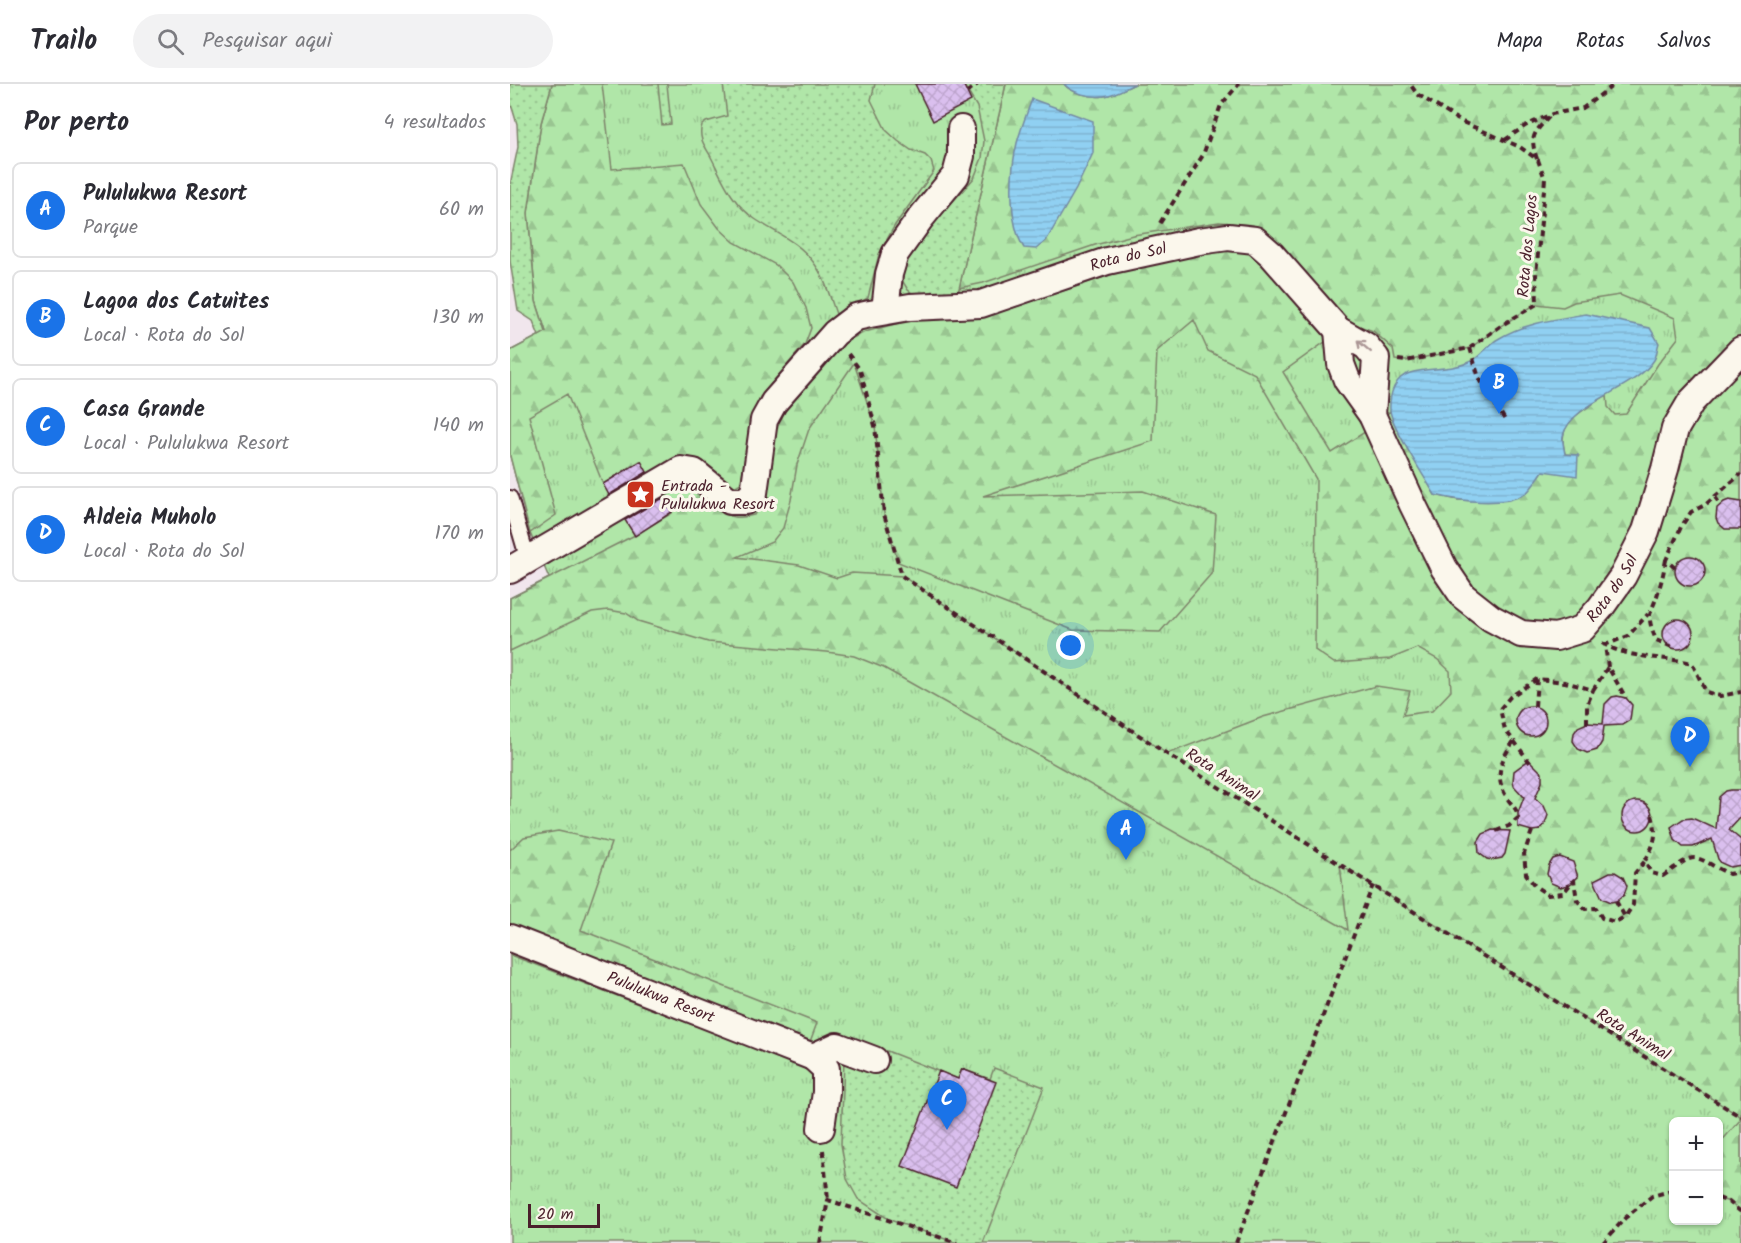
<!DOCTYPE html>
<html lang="pt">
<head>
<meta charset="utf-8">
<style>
  body { margin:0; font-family:Kalam,sans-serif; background:#f2f2f3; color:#2b2b33 }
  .controls { position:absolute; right:18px; bottom:18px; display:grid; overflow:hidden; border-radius:9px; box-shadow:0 2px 4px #0004 }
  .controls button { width:54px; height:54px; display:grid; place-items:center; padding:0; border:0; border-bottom:2px solid #e1e1e2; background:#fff; color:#2b2b33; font:30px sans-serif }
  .scale { position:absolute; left:18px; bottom:15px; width:72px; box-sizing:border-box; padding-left:6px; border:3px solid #4a1f2b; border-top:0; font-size:16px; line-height:21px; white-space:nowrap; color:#4a1f2b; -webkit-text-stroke:4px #fbf7ec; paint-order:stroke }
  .you { position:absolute; left:561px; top:562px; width:21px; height:21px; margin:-15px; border:4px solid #fff; border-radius:50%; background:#1a73e8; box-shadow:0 0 0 9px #1a73e833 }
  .badge { display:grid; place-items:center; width:39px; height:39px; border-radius:50%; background:#1a73e8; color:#fff; font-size:20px; font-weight:700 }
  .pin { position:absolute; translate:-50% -50px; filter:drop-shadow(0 2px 3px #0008) }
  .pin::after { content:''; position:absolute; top:32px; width:21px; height:18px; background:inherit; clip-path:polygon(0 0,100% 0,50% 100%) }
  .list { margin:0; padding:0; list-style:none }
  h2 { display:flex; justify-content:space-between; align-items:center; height:78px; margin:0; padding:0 24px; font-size:26px }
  h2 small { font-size:20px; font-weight:400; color:#7c7c81 }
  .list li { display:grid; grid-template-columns:39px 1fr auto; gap:18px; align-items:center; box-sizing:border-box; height:96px; margin:0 12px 12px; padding:0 12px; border:2px solid #e1e1e2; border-radius:9px }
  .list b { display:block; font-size:22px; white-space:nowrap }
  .list p { margin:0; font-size:20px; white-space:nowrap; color:#7c7c81 }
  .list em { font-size:20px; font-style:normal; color:#7c7c81 }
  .icon { flex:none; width:33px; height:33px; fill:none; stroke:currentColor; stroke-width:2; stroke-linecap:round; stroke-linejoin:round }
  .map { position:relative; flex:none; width:1231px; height:1159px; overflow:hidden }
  header { display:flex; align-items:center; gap:36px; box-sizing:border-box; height:84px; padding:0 30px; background:#fff; border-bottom:2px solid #e1e1e2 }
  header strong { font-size:28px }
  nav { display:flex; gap:33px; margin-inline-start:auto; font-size:21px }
  .search { width:420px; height:54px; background:#f2f2f3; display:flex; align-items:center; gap:15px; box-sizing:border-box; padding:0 21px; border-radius:33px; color:#7c7c81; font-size:22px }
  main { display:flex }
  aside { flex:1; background:#fff }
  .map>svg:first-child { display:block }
  .grass { fill:url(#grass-tufts); stroke:#7d826a; stroke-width:1.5; fill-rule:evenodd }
  .forest { fill:url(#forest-firs); stroke:#7d826a; stroke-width:1.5; fill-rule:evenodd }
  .garden { fill:url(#garden-dots); stroke:#7d826a; stroke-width:1.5 }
  .water { fill:url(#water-rules); stroke:#7489a2; stroke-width:1.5 }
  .building { fill:url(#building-cross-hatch); stroke:#4a1f2b; stroke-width:1.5 }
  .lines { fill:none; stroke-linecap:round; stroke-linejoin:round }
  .service-casing { stroke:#4a1f2b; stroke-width:18 }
  .minor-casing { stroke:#4a1f2b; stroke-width:30 }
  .path { stroke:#4a1f2b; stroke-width:4; stroke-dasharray:6 4.5; stroke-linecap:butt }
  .service { stroke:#fbf7ec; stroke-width:14 }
  .minor { stroke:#fbf7ec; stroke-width:26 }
  .oneway { stroke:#ab9695 }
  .labels { text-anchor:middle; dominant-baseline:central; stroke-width:6; stroke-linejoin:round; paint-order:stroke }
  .street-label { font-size:16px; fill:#4a1f2b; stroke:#fbf7ec }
  .poi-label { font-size:16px; fill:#4a1f2b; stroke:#fbf7ec; text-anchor:start }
</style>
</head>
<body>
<header>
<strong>Trailo</strong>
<div class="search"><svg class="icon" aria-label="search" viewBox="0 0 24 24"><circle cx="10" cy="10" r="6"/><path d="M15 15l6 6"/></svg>Pesquisar aqui</div>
<nav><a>Mapa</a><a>Rotas</a><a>Salvos</a></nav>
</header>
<main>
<aside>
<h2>Por perto<small>4 resultados</small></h2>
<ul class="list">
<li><span class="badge">A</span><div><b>Pululukwa Resort</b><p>Parque</p></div><em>60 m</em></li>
<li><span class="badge">B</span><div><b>Lagoa dos Catuites</b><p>Local · Rota do Sol</p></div><em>130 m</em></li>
<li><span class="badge">C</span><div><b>Casa Grande</b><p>Local · Pululukwa Resort</p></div><em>140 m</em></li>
<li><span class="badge">D</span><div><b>Aldeia Muholo</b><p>Local · Rota do Sol</p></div><em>170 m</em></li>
</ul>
</aside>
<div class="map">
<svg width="1231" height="1159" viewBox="0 0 1231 1159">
  <defs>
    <pattern id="grass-tufts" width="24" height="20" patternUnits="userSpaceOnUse" patternTransform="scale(1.5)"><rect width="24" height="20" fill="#b0e6a8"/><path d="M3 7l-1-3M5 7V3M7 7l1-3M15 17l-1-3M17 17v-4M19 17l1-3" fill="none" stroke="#99c591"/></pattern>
    <pattern id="forest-firs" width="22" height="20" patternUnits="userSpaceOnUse" patternTransform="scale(1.5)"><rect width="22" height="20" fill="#b0e6a8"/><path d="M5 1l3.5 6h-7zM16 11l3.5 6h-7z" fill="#99c591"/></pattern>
    <pattern id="garden-dots" width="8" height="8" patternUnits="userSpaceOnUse" patternTransform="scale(1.5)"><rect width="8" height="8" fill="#b0e6a8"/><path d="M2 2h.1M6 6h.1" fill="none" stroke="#99c591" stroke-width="1.8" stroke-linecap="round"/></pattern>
    <pattern id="water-rules" width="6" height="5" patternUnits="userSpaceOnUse" patternTransform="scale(1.5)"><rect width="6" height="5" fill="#90d0f2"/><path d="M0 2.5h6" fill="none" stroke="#7eb2d0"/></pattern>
    <pattern id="building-cross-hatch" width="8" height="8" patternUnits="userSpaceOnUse" patternTransform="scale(1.5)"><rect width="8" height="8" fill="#dabfee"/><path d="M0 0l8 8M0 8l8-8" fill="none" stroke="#bda4cc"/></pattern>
  </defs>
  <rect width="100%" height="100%" fill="#f1e6ed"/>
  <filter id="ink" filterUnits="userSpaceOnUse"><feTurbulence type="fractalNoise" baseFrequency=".0167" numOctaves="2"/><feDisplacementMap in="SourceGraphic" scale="12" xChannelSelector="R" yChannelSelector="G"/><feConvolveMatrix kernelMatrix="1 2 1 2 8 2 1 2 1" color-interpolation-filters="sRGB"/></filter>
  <g filter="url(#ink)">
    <path class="grass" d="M42 0H1231V1159H0V514L39 494 20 449 0 372V267L36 248ZM1164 1038H1208V1136H1164Z"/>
    <path class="forest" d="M42 0H92L102 85 174 79 191 120 209 144 224 158 266 181 283 198 296 224 301 244 295 260 250 313 240 338 231 399 224 403 216 401 190 377 177 372 161 377 138 390 130 377 93 400 57 310 19 332 46 431 20 449 0 372V267L36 248 26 217 18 129 31 39Z
      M496 0H554C561 9 582 14 594 12 604 11 615 4 625 0H1231V1033L830 781 838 846 374 584 344 572 317 568 198 558 128 537 116 529 98 526 82 528 0 567V514L125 451 162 429 151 411 170 399C187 406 209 431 224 433 230 434 238 432 244 431L253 415 262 383 264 353 269 334 313 284 330 260 355 248 396 237 433 231 477 230 499 225 630 181 716 164 738 166 756 181 819 255 773 288 822 369 866 341 880 327 890 350 925 411 948 416H998L1016 409 1033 387 1068 372 1055 370C1054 365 1053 360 1053 355 1053 334 1082 321 1097 311L1098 323 1105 331 1116 330 1148 280 1168 254 1165 234 1110 211 1064 218 1053 223 1026 220 992 241 960 264 896 277 885 276 883 265 863 247 838 238 764 157 743 141 709 138 623 151 585 161 473 199 449 204ZM684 236 698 267 745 290 806 395 805 566 824 579 880 575 907 564 927 575 940 587 941 607 922 627 893 631 900 607 866 602 753 633 657 670 392 492 342 489 327 494 289 481 227 473 262 458 273 444 281 416 287 381 299 345 344 279 365 342 374 430 388 478 563 546 650 548 702 489 706 431 633 407 473 412 643 357 647 267Z
      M48 747 101 759 71 846 307 939 291 982 0 871V766L14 753Z
      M1231 1035V1128L1219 1118 1208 1114 1209 1060Z"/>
    <path class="garden" d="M0 0H42L31 39 18 129 26 217 36 248 29 252 23 237 8 227 0 177V101L8 63 7 40 0 17Z
      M148 0H157L161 40 152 41Z
      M213 0H365L361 16 376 46 388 57 401 66 415 71 421 77 424 87 385 141 369 170 358 214 326 230C320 213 315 194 304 179 289 158 266 149 245 135 222 120 212 94 200 71 194 61 188 53 192 41L196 38 217 32Z
      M453 0H496L448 209 409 214 398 206 390 193 394 176 404 160 464 94 472 74 474 57 467 23Z
      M377 967 448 995 452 985 480 995 484 984 534 1003 473 1159H447L380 1136 348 1115 337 1095 331 1060 334 976 369 989Z"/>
    <path class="water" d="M554 0H625C615 4 604 11 594 12 582 14 561 9 554 0Z
      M522 15 583 37V69L566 105 536 157 526 165 514 164C498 139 500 87 507 59 511 44 517 29 522 15Z
      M1076 230 1140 244 1149 259C1147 264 1147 272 1144 276 1125 306 1061 318 1053 352 1052 357 1054 364 1055 370L1068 371 1067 392 1033 387C1028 394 1022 405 1015 410 993 423 949 417 925 411 915 394 881 342 880 326 879 310 885 293 900 289 920 283 944 287 963 276 972 271 979 260 988 255 1014 239 1046 235 1076 230Z"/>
    <path class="building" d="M405 0H453L461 17 423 37Z
      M131 377 137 388 99 411 93 400Z
      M153 414 162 428 125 452 115 436Z
      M1219 416 1231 418V445H1215L1208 439 1206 434 1207 424 1214 418Z
      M1165 487a15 15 0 1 1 30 0a15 15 0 1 1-30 0Z
      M1153 550a15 15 0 1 1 30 0a15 15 0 1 1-30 0Z
      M1107 612 1116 614 1122 621 1120 636 1112 641 1094 642 1092 658 1087 666 1077 669 1068 665 1063 657 1064 649 1068 643 1077 639 1093 640 1095 620 1102 613Z
      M1006 637a15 15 0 1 1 30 0a15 15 0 1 1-30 0Z
      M1019 676 1032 689V698L1025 714 1034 722 1038 731 1035 740 1030 746 1022 747 1008 743V729L1014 713 1004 702 1003 697 1004 687Z
      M1221 706H1231V733L1219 746 1231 756V781L1220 783 1211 779 1208 775 1202 755 1183 763H1173L1165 756 1161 743 1173 735 1182 734 1206 745 1209 713 1216 707Z
      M1112 732a15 15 0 1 1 30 0a15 15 0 1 1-30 0Z
      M982 746 1000 747 995 770 992 774 982 776 977 775 969 769 968 758 973 750Z
      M1050 773 1063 778 1068 793 1060 800 1051 803 1041 799 1037 790 1039 781 1043 775Z
      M1100 788H1105L1113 793 1117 802 1114 811 1106 817 1101 818 1092 814 1084 796Z
      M452 985 486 998 446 1103 392 1082 429 987 448 995Z"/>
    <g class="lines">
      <defs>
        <path id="service" d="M0 414 18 476"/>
        <g id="minor">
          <path d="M375 227 379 190 385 170 410 135 446 91 451 72V45"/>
          <path id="s1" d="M828 246 831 280 837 296 862 331 903 421 934 484 953 512 981 534 1011 550 1046 553 1072 545 1091 523 1113 492 1136 447 1155 385 1165 345 1181 318 1231 266"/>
          <path id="s2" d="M0 486 171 386 184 388 220 417H235L244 409 254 336 264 318 325 249 346 233 360 230 400 223 471 220 597 177 689 157 718 153 745 156 761 170 828 246 856 262 866 274 862 331"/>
          <path id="s3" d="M0 854 303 973"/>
          <path d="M311 1044 316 1008V985L303 973 327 962 364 976"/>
        </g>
      </defs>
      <use href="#service" class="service-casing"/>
      <use href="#minor" class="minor-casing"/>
      <path class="path" d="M457 8 468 0
        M995 56 1015 42 1042 30 1073 24 1105 0
        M1027 75C1019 52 1024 49 1039 33
        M650 139 693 71 711 21 729 0
        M960 264 969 294 995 336
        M338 270 350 286 365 342 374 430 392 492 657 670 959 863 1231 1033
        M888 276 896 277 960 264 992 241 1027 220 1026 191 1035 95 1028 76 1010 63 950 37 907 10 900 0
        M1205 413 1210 420
        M1156 476C1154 486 1152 496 1149 505 1142 532 1134 526 1146 556L1162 563
        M1165 484 1156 476 1171 443 1181 428 1195 421 1231 390
        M1092 559C1121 576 1151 572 1182 579L1196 608 1210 612 1231 608
        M1098 583 1095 561 1118 552 1138 530
        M1025 622 1027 595 1055 598 1083 606 1098 583 1116 614
        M1077 639V621L1083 606
        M1004 657 1021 680
        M1142 731C1148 751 1145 759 1135 777L1141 789 1153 792C1189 766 1181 771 1219 790L1231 788
        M986 747 999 742 1008 734C1008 727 1004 723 1000 718 983 695 989 678 1004 657L995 646 990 625 1000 613 1027 595
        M1022 747 1014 770 1016 790 1025 802 1038 811 1053 809 1064 796 1067 816 1075 825 1086 824 1092 834 1105 838 1115 833
        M1106 817 1115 833 1123 821 1125 789 1135 777
        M313 1066 318 1116
        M1208 1114 1219 1118 1231 1128
        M310 1159 318 1116 447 1159
        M726 1159 863 801
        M1093 1159 1115 1134 1142 1112 1164 1106"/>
      <use href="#service" class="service"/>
      <use href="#minor" class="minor"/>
    </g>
    <defs><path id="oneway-shaft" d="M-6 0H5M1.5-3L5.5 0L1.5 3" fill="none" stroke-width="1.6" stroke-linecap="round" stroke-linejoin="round" transform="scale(1.5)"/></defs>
    <use class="oneway" href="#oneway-shaft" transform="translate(854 262) rotate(-139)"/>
  </g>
  <defs>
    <symbol id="sight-square" viewBox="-11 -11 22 22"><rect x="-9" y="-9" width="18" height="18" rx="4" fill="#c8321e" stroke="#fbf7ec"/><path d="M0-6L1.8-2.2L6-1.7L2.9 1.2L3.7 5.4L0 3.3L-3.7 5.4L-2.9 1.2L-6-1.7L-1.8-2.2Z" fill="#fff"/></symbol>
  </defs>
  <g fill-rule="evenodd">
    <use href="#sight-square" x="114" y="394" width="33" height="33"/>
  </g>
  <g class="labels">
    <g class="street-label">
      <text transform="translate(1018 162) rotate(-85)">Rota dos Lagos</text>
      <text stroke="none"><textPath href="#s2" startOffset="778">Rota do Sol</textPath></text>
      <text stroke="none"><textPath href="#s1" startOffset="480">Rota do Sol</textPath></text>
      <text transform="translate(712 691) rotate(33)">Rota Animal</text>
      <text stroke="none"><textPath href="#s3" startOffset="162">Pululukwa Resort</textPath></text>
      <text transform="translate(1123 951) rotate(32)">Rota Animal</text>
    </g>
    <g class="poi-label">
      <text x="151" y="402">Entrada -<tspan x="151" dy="18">Pululukwa Resort</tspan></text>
    </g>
  </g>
</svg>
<div class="controls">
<button>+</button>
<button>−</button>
</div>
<div class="scale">20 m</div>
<div class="you"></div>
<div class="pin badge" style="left:616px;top:776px">A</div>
<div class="pin badge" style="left:989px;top:330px">B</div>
<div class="pin badge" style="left:437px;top:1046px">C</div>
<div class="pin badge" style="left:1180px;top:683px">D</div>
</div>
</main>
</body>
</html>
